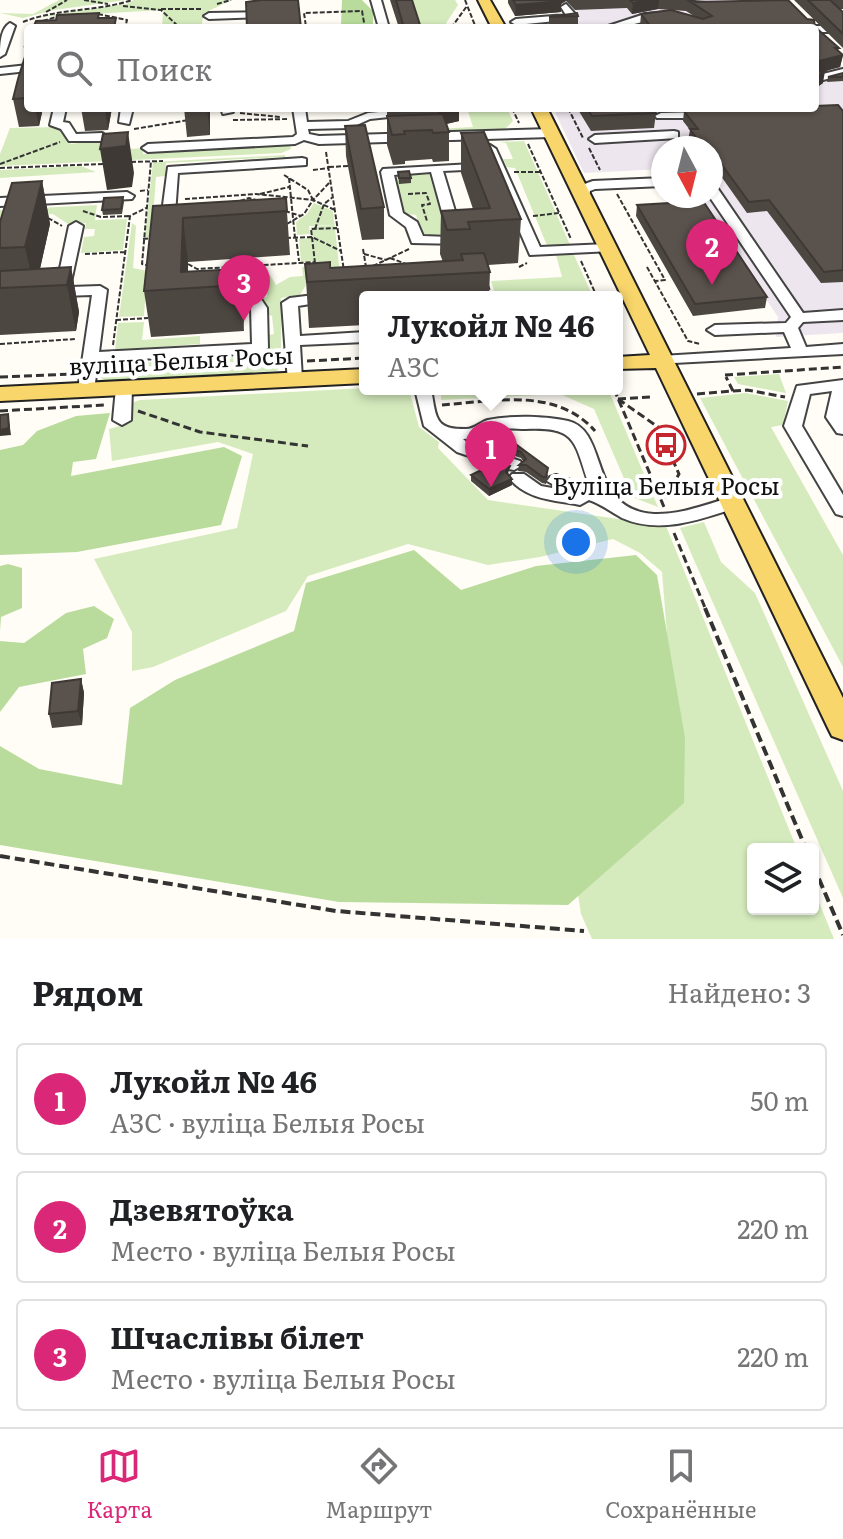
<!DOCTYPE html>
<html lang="ru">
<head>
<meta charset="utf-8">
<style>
  body { margin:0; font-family:Literata,serif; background:#f6f6f6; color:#202124 }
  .controls { position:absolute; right:24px; bottom:24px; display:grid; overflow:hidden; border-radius:8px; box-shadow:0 2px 6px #0004 }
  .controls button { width:72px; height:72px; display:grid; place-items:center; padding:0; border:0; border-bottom:2px solid #e0e0e0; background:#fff; color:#202124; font:40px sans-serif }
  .compass { position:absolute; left:651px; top:136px; width:72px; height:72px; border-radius:50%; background:#fff; box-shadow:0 2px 6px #0004; rotate:173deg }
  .you { position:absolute; left:576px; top:542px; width:28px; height:28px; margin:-20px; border:6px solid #fff; border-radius:50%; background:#1a73e8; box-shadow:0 0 0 12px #1a73e833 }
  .badge { display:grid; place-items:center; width:52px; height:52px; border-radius:50%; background:#db2777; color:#fff; font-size:26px; font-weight:700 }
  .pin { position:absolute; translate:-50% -66px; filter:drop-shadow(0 2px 4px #0008) }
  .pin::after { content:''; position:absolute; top:42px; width:28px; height:24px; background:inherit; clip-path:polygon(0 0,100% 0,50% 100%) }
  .popup { position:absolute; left:359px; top:291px; width:264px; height:104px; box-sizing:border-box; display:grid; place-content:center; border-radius:8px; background:#fff; filter:drop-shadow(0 2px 6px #0005); font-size:26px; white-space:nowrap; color:#757577 }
  .popup b { font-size:30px; color:#202124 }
  .popup::after { content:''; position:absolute; left:50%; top:100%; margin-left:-16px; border:16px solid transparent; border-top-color:#fff }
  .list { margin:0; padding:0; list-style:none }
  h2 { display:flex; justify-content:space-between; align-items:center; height:104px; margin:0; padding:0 32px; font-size:34px }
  h2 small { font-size:26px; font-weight:400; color:#757577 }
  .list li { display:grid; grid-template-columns:52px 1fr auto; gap:24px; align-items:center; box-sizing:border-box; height:112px; margin:0 16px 16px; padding:0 16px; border:2px solid #e0e0e0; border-radius:8px }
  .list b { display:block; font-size:30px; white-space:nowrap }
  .list p { margin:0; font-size:26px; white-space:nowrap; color:#757577 }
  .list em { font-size:26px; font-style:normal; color:#757577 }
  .icon { flex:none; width:44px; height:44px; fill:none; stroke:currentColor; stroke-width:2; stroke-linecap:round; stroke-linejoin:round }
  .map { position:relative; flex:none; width:843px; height:939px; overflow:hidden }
  .search { position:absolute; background:#fff; box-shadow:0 2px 6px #0004; left:24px; right:24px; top:24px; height:88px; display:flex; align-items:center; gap:20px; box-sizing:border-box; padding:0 28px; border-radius:8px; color:#757577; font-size:30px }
  .sheet { height:488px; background:#fff }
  nav { display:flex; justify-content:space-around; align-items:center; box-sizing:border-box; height:112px; border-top:2px solid #e0e0e0; background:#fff; font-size:22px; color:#757577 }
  nav a { display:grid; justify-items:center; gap:4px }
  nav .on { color:#db2777 }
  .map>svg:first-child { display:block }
  .industrial { fill:#eee6ef }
  .green { fill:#d5ebbd }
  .forest { fill:#b9dc9c }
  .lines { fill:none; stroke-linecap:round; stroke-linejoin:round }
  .minor-casing { stroke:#444; stroke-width:4 }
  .major-casing { stroke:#222; stroke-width:4 }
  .path-far2 { stroke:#333; stroke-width:2; stroke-dasharray:5 2; stroke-linecap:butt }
  .path-far1 { stroke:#333; stroke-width:3; stroke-dasharray:8 4; stroke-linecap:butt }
  .path { stroke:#333; stroke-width:4; stroke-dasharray:10 5; stroke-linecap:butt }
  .minor { fill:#fff; fill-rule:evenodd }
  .major { fill:#f9d66b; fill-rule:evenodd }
  .wall { fill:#4d4742; fill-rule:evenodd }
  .shaded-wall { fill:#3f3936 }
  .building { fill:#5a524d; stroke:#3f3936; stroke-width:2 }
  .labels { text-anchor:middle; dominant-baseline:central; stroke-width:8; stroke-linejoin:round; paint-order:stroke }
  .street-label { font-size:24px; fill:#111; stroke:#fff }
  .poi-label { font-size:24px; fill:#111; stroke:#fff }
</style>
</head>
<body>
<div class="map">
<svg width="843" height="939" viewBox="0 0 843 939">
  <rect width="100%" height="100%" fill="#fffdf5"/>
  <path class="industrial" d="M548 0H771L803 28H528L531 21 529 18 563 16 559 7H572L551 5Z
    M815 40 843 68V333L776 337 778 317 697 196H711V148H663V169L584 173 553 108H815Z"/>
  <path class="green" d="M59 0H126L54 10 23 18 0 13 33 14Z
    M134 0H232L204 13 201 28H162L163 10 38 17 126 4Z
    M408 0H455L458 5 443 28H418Z
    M467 108H507L513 121 504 130 402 134 396 131 473 127Z
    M61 127 71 144 104 139 130 149 143 148V154L290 145 291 149 281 153 0 166V154L10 128Z
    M524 141 571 247 548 248 515 168 507 167 503 159H513L506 143 499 142Z
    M285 155 286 160 282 157 166 163 165 176 156 177 152 232 210 231 145 237 153 162Z
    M81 166 96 172 0 178V170Z
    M429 174 448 237 423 239 416 215 405 214 394 175Z
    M314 203 333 211 340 274 315 271 314 261 301 262 299 239 311 238 314 258 311 227 334 225 309 226 310 234 297 235 296 222 307 214Z
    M97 205 95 220 127 219 123 250 81 253 84 237 94 236 95 229H85L86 223 68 224 53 214 0 217V210Z
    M132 223 136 226 133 268 147 271 144 316 119 317Z
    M556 255H574L593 297H496L491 281 562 277Z
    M302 267H311L312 275 300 295 281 298V356L279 359 270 353 269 335 274 334 272 316 263 313 262 298 267 297V293L263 290 262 276 270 275 276 285 290 277 303 276Z
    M144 322 142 340 200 336V344L115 350 118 323Z
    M267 355 274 360 98 369 101 360 116 358 121 364Z
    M281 364 277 371 105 381 98 376V373Z
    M779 374 786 393 738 384 734 377Z
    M365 388 409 389 419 427 439 442 438 448 488 500 666 526 797 849H753V909H813V888L834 939H592L581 914 575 875 675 733 662 572 640 553 613 539 540 557 488 565 408 544 308 576 286 611 153 667 132 671V632L94 559 237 528 253 454 218 442 112 461 109 429 130 423 131 403 140 400Z
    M454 389H608L658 507 632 497 594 409 560 394 441 400V392Z
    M746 393 788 401 783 425 771 427 843 555V667L700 398Z
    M704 522 721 562 755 593 843 791V898L680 528Z"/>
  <path class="forest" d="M342 0H362L373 11V28H319L341 25Z
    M110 413 96 459 73 462 71 476 224 447 242 456 221 525 77 552 0 555V450L23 445 37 431 76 416Z
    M414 550 461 590 536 566 636 555 657 575 685 738 684 803 568 905 339 902 0 845V746L39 769 122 785 130 708 175 680 294 631 306 583Z
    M8 564 22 568V608L1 617 0 631V566Z
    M94 606 114 619 107 638 83 649 86 674 19 687 0 712V641L24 643 66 613Z"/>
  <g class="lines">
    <defs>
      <path id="minor" d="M371 0H381L389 28H379Z
        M566 4 576 15V19L516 25 511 22 516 19 566 15 561 7Z
        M263 12 265 14 260 17 209 19 204 16 209 13Z
        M670 12 696 19 707 28C693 28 684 18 670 18 648 17 626 30 605 27L645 14Z
        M10 23 15 26 5 54 0 57C0 46 0 29 10 23Z
        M815 26H833L838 29 833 32H815V28H811Z
        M28 65V71L0 74V68Z
        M843 69V75L815 82V76Z
        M54 108H66L63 122 69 123 76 134 102 133 108 137 102 141H69L61 129 50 125Z
        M121 108H133L129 124 119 122Z
        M221 108H233V112L223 114Z
        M293 108H305L307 122 348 121 368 113 422 108 408 115 370 119 350 128 308 129 309 134 319 136 551 129 557 133 551 137 319 144 304 140 295 144 148 152 142 148 148 144 293 137 297 134Z
        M661 113 707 112 713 115 707 118H657L655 116Z
        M674 131 678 132V138L595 143 589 139 595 135Z
        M490 145 496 149 540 247 607 244 612 245V251L530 255 491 165 485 169 443 171 464 241 462 244 412 243 406 227 390 215 381 172 383 169 490 163 484 149ZM431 172 449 237 423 236 417 222 403 213 394 175Z
        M302 158 306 159V165L178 173 174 228 167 232 160 228 168 167Z
        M663 178V186L595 189 590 191 588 201 576 198 579 186 593 181Z
        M711 185 716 186 803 313 843 310V320L803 322 798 328 806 347 843 344V354L655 364 653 361 655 358 661 356 791 348 784 332 715 335 707 330 715 325 786 323 791 317 709 196Z
        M127 192 134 196 132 199 0 206V198Z
        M76 222 83 226 70 287 100 286 107 290 99 352 252 344 251 308 247 299 254 295 259 296 267 308 268 348 260 353 98 361 94 390 92 394H80L78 390 92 295 62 296 55 292 69 226Z
        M330 293 337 297 335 300 298 306 300 336 365 332V342L300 345 302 379 300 382H288L282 303 290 298Z
        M843 380V434L837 433 826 417 832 391 810 394 802 426 843 495V516L836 514 784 426 797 386Z
        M124 383 132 388 131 420 122 425 113 420 116 388Z
        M415 389H431C433 398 434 412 438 419 443 429 456 429 466 429 475 429 480 422 488 420 512 415 545 416 568 421 610 431 587 510 654 514 681 515 707 504 732 497L741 503 739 507C701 519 661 535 622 518 611 512 601 504 589 500L580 505C554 500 527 500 509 478L512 474H524L541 486 563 490 547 481 550 477 556 475 590 487C574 443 579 426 525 429 515 429 502 427 493 431 481 435 475 439 463 439L469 444 520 461 523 465 514 470 508 469 457 452 424 426Z"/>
      <path id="major" d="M478 0H490L506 28H492Z
        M531 108H547L843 698V740L832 736 828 728 656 368 617 369V357L650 355Z
        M365 369V383L0 401V387Z"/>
    </defs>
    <use href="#minor" class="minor-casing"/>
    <use href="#major" class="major-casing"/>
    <path class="path-far2" d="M84 0 108 4
      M465 0 476 28
      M217 4 231 0
      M123 6 161 10 180 28
      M161 9H201
      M46 12 67 0
      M98 14 127 20 125 28
      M43 21 59 16
      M23 22C58 8 96 12 132 0
      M301 28 306 27 304 13 362 11 365 28
      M451 28 467 6
      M28 36 24 49 28 51
      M512 108 519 123
      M568 108 583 138
      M240 113 280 117
      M233 120 289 119
      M134 129 189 120
      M528 144 571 239
      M589 148 600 170
      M326 152 344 271
      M131 162 163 161
      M0 164 60 142
      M329 167 348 166
      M0 168 103 164
      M313 170 329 168
      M514 172H541
      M284 175 308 190 313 200
      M289 178 295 238
      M329 183 313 200 335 210
      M140 191 148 190
      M260 194 289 187
      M408 194 426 193 430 204 422 205 427 221
      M617 194 665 280 655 281
      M185 199 256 194 313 200
      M240 201 249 198 256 200
      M83 211 101 217 130 216
      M285 211 301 216
      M533 216 559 213
      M48 218 62 226
      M287 224 304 214 313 200
      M315 229 324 204 333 197
      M296 237 299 261
      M286 238 312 237 341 251
      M143 239 152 238
      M363 249 366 267
      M85 254 125 252
      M364 254 386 260
      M390 258 409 265
      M581 261 597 297
      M315 263 311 229 337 228
      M188 264 197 269 315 262
      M150 266 142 264 151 161
      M373 266 409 249
      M519 267 527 263
      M647 267 688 341 700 344
      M488 285 492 297
      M116 320 148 318
      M0 344 76 339
      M113 345 130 216 146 208"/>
    <path class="path-far1" d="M307 361 365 358
      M104 372 280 363
      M725 375 843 367
      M0 377 72 374
      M614 389 664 507
      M733 391 747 390 785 397
      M697 394 733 391 726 377
      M618 399 658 427 679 474 662 502
      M618 399 652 397
      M442 405C495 401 556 387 595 431
      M0 411 104 405
      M138 411 200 432 308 446
      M674 533 706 610"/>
    <path class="path" d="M705 608 806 849
      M0 856 336 911 584 931
      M813 865 843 935"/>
    <use href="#minor" class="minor"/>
    <use href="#major" class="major"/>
  </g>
  <path class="wall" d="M390 0H412L421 28H399Z
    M508 0H706L694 1 815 27 839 48 838 51 843 55 840 67 823 71V83L815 88V28H642L640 26 641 14 671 10 658 9 632 14 627 8 575 10 566 1 561 4V12L515 16 508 3ZM672 10 686 11 694 16Z
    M794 0H843V9H840L843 12V48Z
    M578 16V25L549 26V17Z
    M28 42V108H43L39 126 19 127 13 99 28 48Z
    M843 73V81L827 82 828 77Z
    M81 108H112L108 130 85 131Z
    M184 108H210V135L187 137Z
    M387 108H459V121L446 124 449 132V161L433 162 432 159 405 161V164L393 165 387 145Z
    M577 108H653L656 113 654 128 591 131Z
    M673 108H693L674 110Z
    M684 111H843V282L821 283 767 211 747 213 711 162V148H694L688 140 690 130 683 121Z
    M345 126 384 207V239L362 240 346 156Z
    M461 133 521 219 518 263 488 265 490 272 489 297H365V325L309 328 305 264 330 268 443 262 440 254 441 211 473 209 461 173Z
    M398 172 411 178V183L399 184Z
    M42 181 50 224 40 269 71 267 79 312 76 331 0 335V222Z
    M123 197 124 202 122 214 103 215 102 210Z
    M286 198 290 255 188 262V272L239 269 244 331 151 337 144 291 153 206Z
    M637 205 767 297 765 308 693 316 636 216Z
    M506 437 548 475 546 484 542 483 526 472 518 471 519 465 523 461 521 458 494 449V443Z
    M510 466 508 474 512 485 489 496 471 481V475Z
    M81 679 84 693 82 725 52 728 49 714Z"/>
  <path class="shaded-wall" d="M558 0H567L561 4V12L515 16 516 5Z
    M649 0H659L658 9 632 14 633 3Z
    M843 55 840 67 815 74V62Z
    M825 71 823 83 816 88 818 76Z
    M35 108H43L39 126Z
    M105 108H112L108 130Z
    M207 108H210V135Z
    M438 108H459V121L438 126Z
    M128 132 134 173 132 187 107 190 100 149Z
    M42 181 50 224 36 286 34 287 25 247Z
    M183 218 188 262V288L181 272Z
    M71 267 79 312 76 331 67 285Z
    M239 269 244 314V331L240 285Z
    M8 414 11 435 0 436V430Z
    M512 479V485L489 496V489Z
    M81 679 84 693 82 725 78 711Z"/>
  <path class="building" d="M261 0H298L301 28H247L246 2Z
    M396 0H412L421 28H404Z
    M513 0H561L562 1 516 5Z
    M630 0H649L633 3Z
    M688 0H692L696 2 788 0 807 19 814 20 815 27 839 48H835L843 55 815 62V28H652L641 14 671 10 703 19 712 16Z
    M808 0H830L843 12V34Z
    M99 13 98 18H116L114 28H33L36 21 56 20 57 15Z
    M577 13 578 16 549 17Z
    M28 47V98L13 99 18 79Z
    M815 63 816 72 825 71 818 76H815Z
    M843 73V77H828Z
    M838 105 843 111V270L824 272 769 200 749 202 711 150V148H703L690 129H698L684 111 764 108H815V106Z
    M587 108H653L656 113 592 116Z
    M443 114 449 132 433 133 432 130 404 131 405 134 392 135 387 116Z
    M365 125 384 207 361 209 345 126Z
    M128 132 126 146 100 149 103 134Z
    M484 132 521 219 468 222 470 229 447 230 441 211 490 208 461 133Z
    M409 171 411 178H399L398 172Z
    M42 181 25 247 0 248V222L12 183Z
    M123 197 121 209 102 210 104 198Z
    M286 198 287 211 183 218 181 272 239 269 240 285 144 291 153 206Z
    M703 201 767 297 695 304 637 205Z
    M484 253 490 272 307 282 305 264 330 262V268L396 264 463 260 461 254Z
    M71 267 67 285 0 288V271Z
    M8 414 9 428 0 430V415Z
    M506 437 548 468 546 477H543L526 465H519L526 459 521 452 494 443Z
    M498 462 510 466 506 472 512 479 489 489 471 475Z
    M81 679 78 711 49 714 52 683Z"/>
  <defs>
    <symbol id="bus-ring" viewBox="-11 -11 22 22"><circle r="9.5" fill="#fff" stroke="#c4262e" stroke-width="1.5"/><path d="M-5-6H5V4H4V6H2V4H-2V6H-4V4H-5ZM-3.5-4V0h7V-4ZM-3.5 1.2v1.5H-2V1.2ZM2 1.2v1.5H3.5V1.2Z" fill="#c4262e"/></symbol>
  </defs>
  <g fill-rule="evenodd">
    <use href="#bus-ring" x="644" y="423" width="44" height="44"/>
  </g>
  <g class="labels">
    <g class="street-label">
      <text transform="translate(181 359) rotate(-3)">вуліца Белыя Росы</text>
    </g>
    <g class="poi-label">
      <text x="666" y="484">Вуліца Белыя Росы</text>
    </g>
  </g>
</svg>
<div class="controls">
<button><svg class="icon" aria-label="layers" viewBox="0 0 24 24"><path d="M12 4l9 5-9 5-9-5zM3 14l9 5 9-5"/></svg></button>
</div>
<svg class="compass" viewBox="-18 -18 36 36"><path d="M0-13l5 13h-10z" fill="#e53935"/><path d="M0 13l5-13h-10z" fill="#757577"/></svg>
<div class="you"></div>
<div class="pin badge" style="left:491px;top:487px">1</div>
<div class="popup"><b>Лукойл № 46</b>АЗС</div>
<div class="pin badge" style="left:712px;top:285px">2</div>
<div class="pin badge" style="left:244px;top:321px">3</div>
<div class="search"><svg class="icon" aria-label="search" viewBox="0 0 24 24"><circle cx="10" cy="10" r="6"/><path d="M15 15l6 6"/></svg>Поиск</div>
</div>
<section class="sheet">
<h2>Рядом<small>Найдено: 3</small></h2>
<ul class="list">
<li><span class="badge">1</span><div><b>Лукойл № 46</b><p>АЗС · вуліца Белыя Росы</p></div><em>50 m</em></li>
<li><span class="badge">2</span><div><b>Дзевятоўка</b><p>Место · вуліца Белыя Росы</p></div><em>220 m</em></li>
<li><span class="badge">3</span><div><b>Шчаслівы білет</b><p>Место · вуліца Белыя Росы</p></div><em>220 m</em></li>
</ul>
</section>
<nav>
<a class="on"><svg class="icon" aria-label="map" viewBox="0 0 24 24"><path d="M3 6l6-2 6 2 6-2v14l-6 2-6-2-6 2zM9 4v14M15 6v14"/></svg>Карта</a>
<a><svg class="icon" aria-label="directions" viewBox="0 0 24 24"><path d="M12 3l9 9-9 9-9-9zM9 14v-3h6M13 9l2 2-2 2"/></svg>Маршрут</a>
<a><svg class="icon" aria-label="saved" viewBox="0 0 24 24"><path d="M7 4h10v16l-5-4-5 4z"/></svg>Сохранённые</a>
</nav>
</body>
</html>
